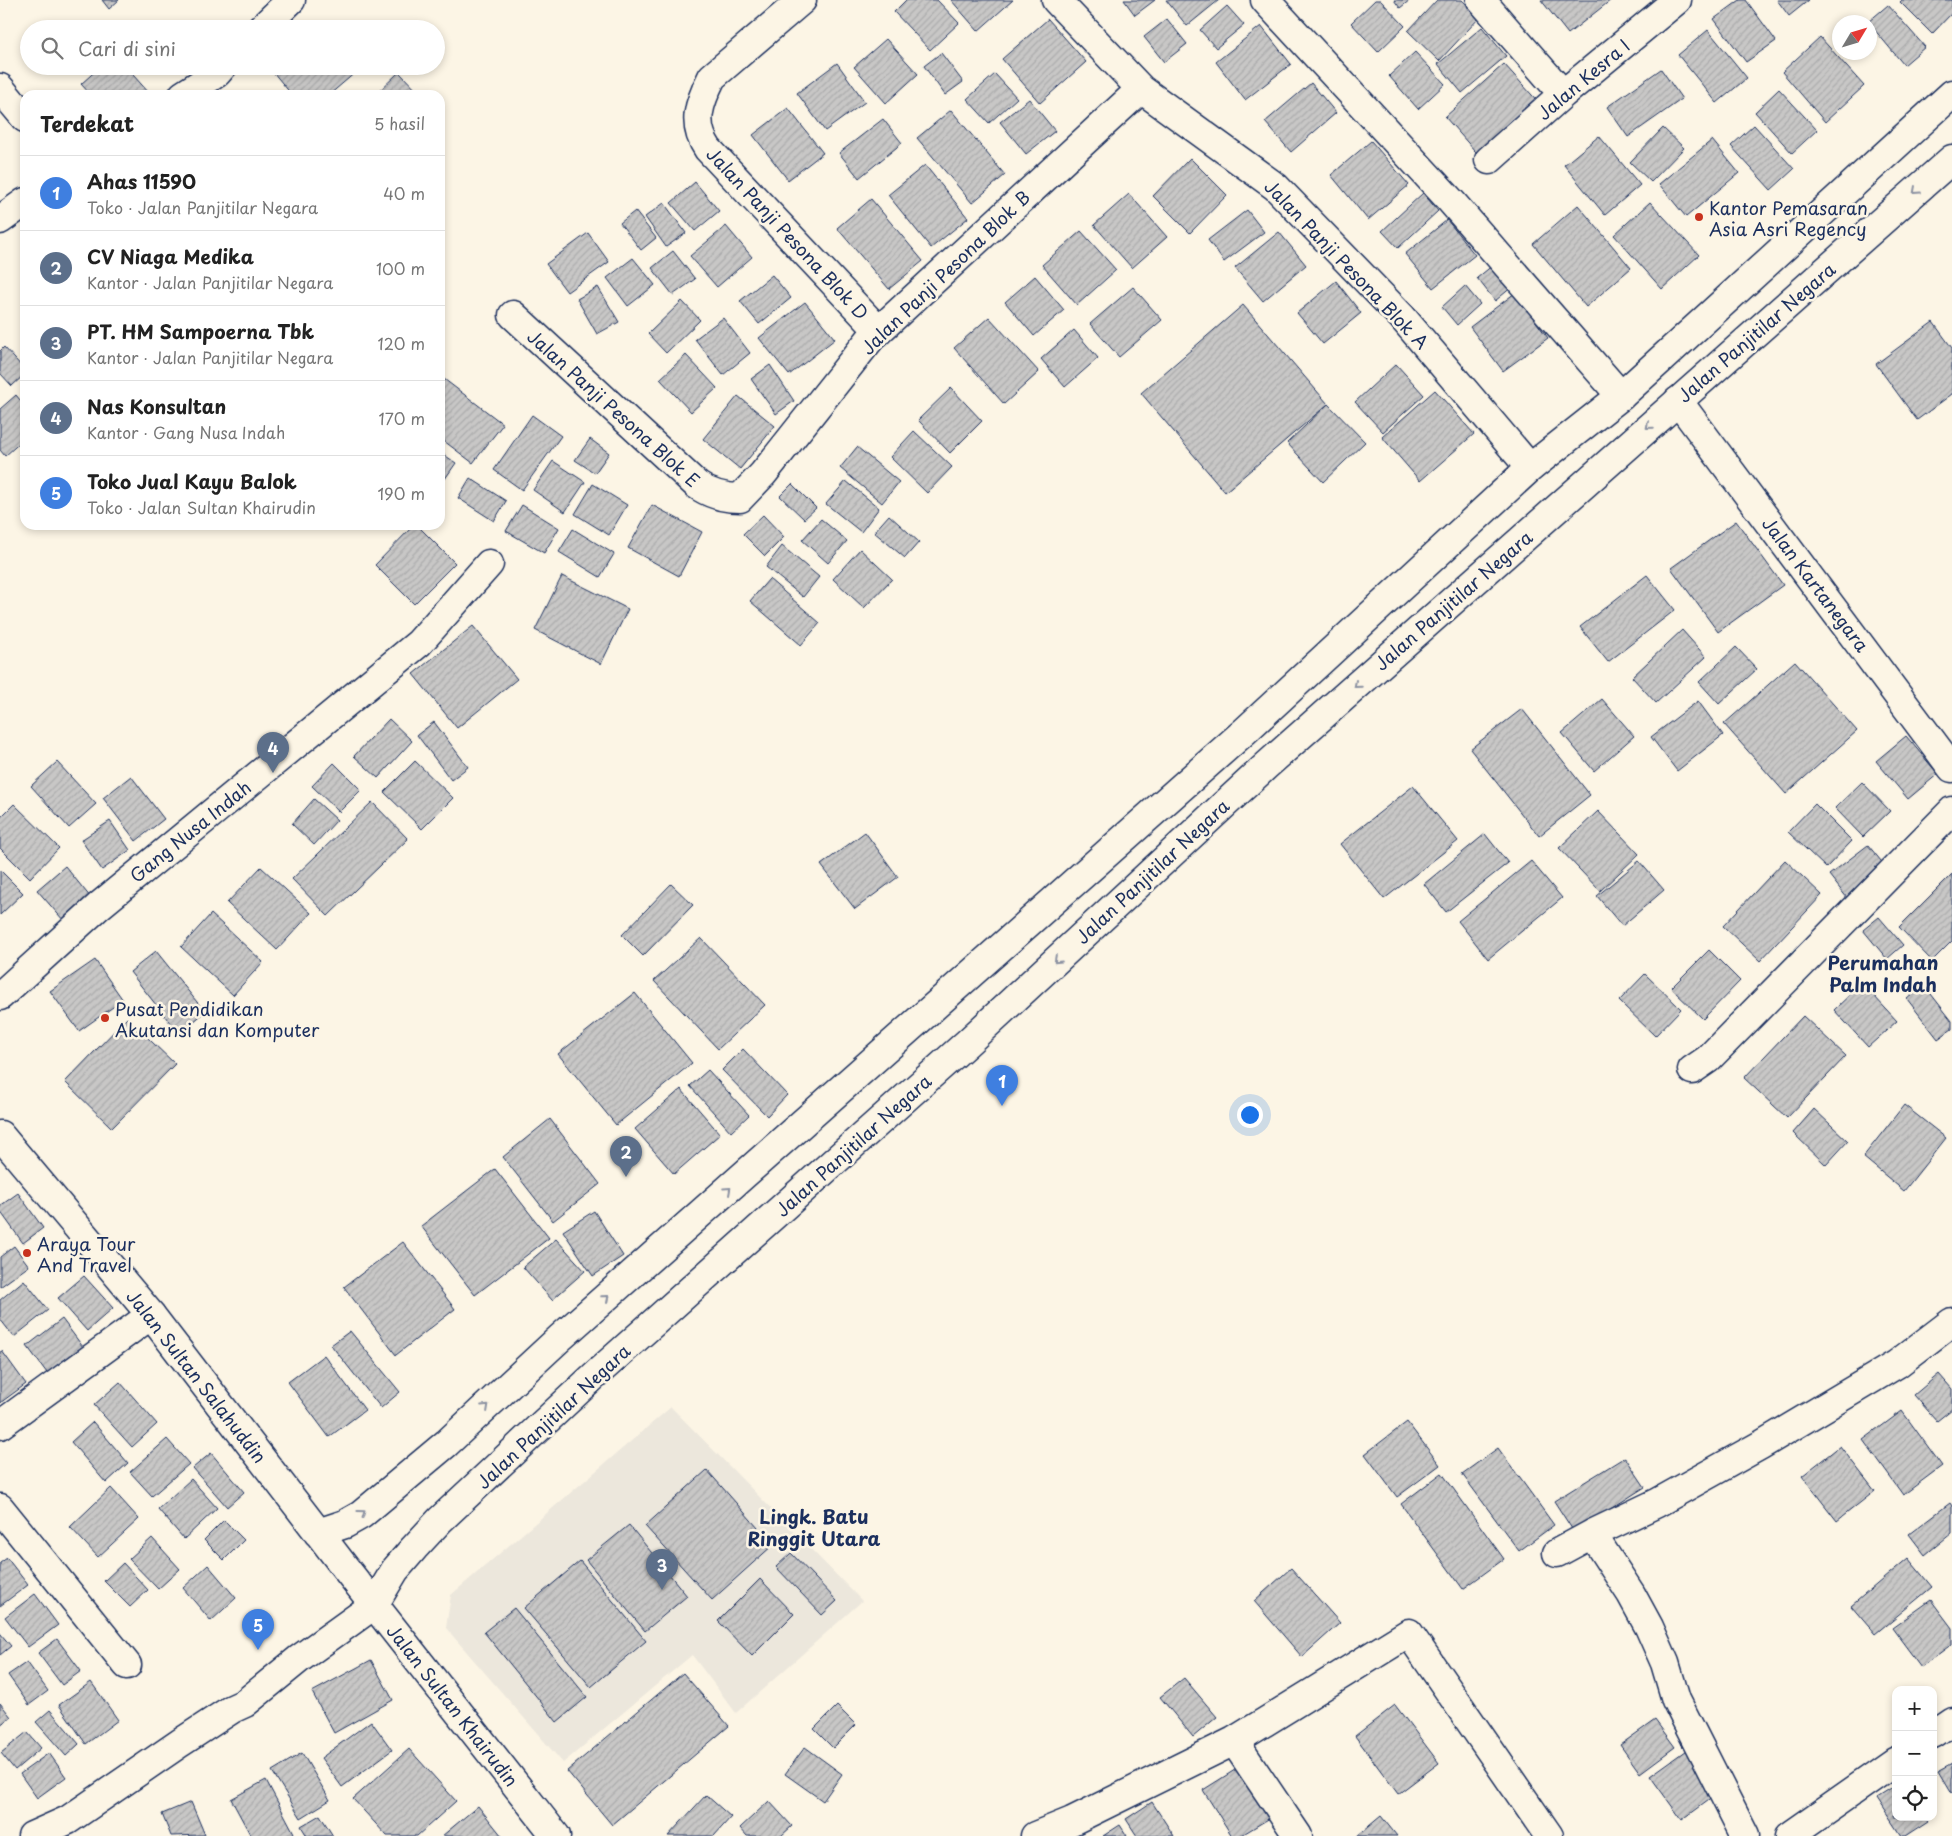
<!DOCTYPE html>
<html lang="id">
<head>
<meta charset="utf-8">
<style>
  body { margin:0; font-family:"Playpen Sans",sans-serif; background:#f6f6f6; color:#222 }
  .controls { position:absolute; right:15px; bottom:15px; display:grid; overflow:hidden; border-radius:10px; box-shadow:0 2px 8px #0003 }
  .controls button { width:45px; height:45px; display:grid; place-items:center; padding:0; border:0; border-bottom:1px solid #e0e0e0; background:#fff; color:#222; font:25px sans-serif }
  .compass { position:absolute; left:1832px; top:15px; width:45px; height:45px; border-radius:50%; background:#fff; box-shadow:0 2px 8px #0003; rotate:52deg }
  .you { position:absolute; left:1249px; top:1114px; width:18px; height:18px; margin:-12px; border:4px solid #fff; border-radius:50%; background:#1a73e8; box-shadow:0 0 0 8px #1a73e833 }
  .badge { display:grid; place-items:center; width:32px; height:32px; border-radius:50%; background:#db2777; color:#fff; font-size:16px; font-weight:700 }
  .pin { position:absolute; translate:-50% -41px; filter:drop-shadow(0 1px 2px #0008) }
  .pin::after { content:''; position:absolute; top:26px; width:18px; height:15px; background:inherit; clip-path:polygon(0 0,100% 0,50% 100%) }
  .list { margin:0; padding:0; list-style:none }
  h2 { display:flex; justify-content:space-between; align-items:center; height:65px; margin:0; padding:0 20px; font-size:21px }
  h2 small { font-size:16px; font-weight:400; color:#767676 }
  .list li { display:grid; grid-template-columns:32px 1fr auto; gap:15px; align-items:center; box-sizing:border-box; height:75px; padding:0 20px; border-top:1px solid #e0e0e0 }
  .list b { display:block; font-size:19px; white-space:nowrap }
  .list p { margin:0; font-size:16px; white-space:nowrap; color:#767676 }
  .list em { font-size:16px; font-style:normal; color:#767676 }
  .icon { flex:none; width:28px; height:28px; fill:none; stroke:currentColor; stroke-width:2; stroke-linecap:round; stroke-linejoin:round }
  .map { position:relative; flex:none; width:1952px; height:1836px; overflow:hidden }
  .search { position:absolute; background:#fff; box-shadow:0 2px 8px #0003; left:20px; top:20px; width:425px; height:55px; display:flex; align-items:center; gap:12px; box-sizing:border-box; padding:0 18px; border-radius:28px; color:#767676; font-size:19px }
  .panel { position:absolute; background:#fff; box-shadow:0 2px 8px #0003; left:20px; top:90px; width:425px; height:440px; border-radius:15px }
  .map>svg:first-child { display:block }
  .built { fill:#ece7dc }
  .building { fill:url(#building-hatch); stroke:#1b2f5e }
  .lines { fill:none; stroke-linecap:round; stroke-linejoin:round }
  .street-casing { stroke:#1b2f5e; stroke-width:31 }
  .secondary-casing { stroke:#1b2f5e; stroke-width:31 }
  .street { stroke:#fcf5e5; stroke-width:28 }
  .secondary { stroke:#fcf5e5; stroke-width:28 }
  .oneway { stroke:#8c92a2 }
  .poi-dot { fill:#c8321e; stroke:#fcf5e5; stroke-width:2 }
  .labels { text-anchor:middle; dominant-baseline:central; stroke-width:5; stroke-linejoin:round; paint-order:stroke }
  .street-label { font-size:18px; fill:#1b2f5e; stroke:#fcf5e5 }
  .poi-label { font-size:18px; fill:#1b2f5e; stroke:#fcf5e5; text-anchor:start }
  .neighbourhood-label { font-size:19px; font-weight:bold; fill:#1b2f5e; stroke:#fcf5e5 }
</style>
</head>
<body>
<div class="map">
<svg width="1952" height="1836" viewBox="0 0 1952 1836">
  <defs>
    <pattern id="building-hatch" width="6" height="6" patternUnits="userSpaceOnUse" patternTransform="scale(1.25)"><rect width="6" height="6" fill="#c8c7c6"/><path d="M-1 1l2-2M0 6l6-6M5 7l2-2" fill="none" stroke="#ababac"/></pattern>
  </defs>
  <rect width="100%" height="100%" fill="#fcf5e5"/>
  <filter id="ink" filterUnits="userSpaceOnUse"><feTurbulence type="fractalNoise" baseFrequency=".02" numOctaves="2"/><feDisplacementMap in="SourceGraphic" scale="10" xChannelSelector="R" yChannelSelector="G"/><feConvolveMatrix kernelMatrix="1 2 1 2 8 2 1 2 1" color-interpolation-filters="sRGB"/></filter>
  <g filter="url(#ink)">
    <path class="built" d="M671 1407 862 1601 736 1713 692 1655 563 1763 446 1628 451 1595Z"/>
    <path class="building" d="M102 0H119L109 9Z
      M906 0H937L959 23 930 50 894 12Z
      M951 0H1013L978 31Z
      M1124 0H1155L1135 15Z
      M1166 0H1219L1187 26Z
      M1375 0H1380L1405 26 1378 52 1351 23Z
      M1394 0H1410L1400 8Z
      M1437 0H1462L1480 17 1439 61 1408 31Z
      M1541 0H1611L1568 34Z
      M1740 0H1746L1776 41 1746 62 1714 19Z
      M1777 0H1809L1789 16Z
      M1902 0H1952V13L1932 34 1900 2Z
      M1888 5 1925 47 1904 65 1868 22Z
      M1227 6 1244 25 1216 48 1200 30Z
      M1048 19 1086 62 1040 103 1002 59Z
      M1167 19 1187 44 1164 62 1144 37Z
      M1261 26 1291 64 1245 100 1216 62Z
      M1482 27 1506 56 1462 93 1438 64Z
      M1708 30 1747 78 1717 103 1678 55Z
      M1820 37 1864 86 1825 122 1782 72Z
      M886 39 918 74 886 103 854 67Z
      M1415 52 1445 84 1418 109 1389 76Z
      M941 53 963 82 945 95 924 66Z
      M837 63 865 102 825 131 797 93Z
      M1504 64 1541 105 1482 159 1445 117Z
      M101 66H125L150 94 91 95 81 84Z
      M279 66H363L329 95H292L273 72Z
      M1661 69 1682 99 1628 137 1607 107Z
      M399 72 421 95H375Z
      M995 74 1017 98 989 123 967 99Z
      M1311 83 1336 113 1291 152 1265 122Z
      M1779 89 1817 130 1792 153 1755 112Z
      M1029 99 1055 131 1026 154 1000 122Z
      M788 108 823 153 788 180 753 135Z
      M951 110 1005 175 972 203 917 138Z
      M883 119 902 143 859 178 839 153Z
      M1754 125 1794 169 1771 190 1731 146Z
      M1663 128 1684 148 1651 182 1630 162Z
      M1599 136 1640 185 1605 215 1564 165Z
      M1712 140 1739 173 1686 217 1659 184Z
      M1371 141 1409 185 1368 220 1331 175Z
      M1190 158 1227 195 1190 233 1153 196Z
      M925 165 968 218 931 248 888 195Z
      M695 182 719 211 695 231 671 203Z
      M1423 193 1438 211 1398 248 1382 231Z
      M1129 194 1167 237 1132 268 1094 225Z
      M871 199 923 261 889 289 837 228Z
      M1650 202 1699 255 1662 289 1614 235Z
      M664 203 686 233 666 247 645 217Z
      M1578 205 1631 268 1586 307 1533 244Z
      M1247 210 1264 232 1224 262 1208 240Z
      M635 211 656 238 641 250 620 223Z
      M1447 220 1475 255 1433 288 1405 254Z
      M726 226 752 257 717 287 690 256Z
      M1081 231 1116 270 1077 305 1042 265Z
      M1279 232 1306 265 1263 301 1235 268Z
      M588 233 609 262 567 292 546 264Z
      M673 251 695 279 673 295 652 268Z
      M633 258 655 285 628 306 607 278Z
      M1493 265 1512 287 1495 301 1477 278Z
      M772 275 791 298 759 324 740 301Z
      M1035 276 1064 310 1034 336 1005 302Z
      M1336 281 1361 313 1323 344 1297 313Z
      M1465 286 1480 304 1457 325 1442 307Z
      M598 287 619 322 597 334 577 299Z
      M1133 287 1162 320 1119 357 1090 324Z
      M1515 293 1548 338 1503 371 1470 327Z
      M682 301 700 320 666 353 648 334Z
      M805 302 835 339 789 375 759 338Z
      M1243 305 1328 404 1225 492 1141 393Z
      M989 317 1039 372 1004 404 954 348Z
      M723 318 750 353 723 375 695 339Z
      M1933 322 1952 348V394L1917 420 1876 364Z
      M1074 330 1098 358 1065 387 1041 359Z
      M4 347 25 370V374L12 386 0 373V351Z
      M686 355 717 388 691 412 660 379Z
      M1396 364 1424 395 1383 432 1355 402Z
      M770 365 794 401 776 414 751 379Z
      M440 376 503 424 473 463 440 438Z
      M951 388 982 421 950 453 918 420Z
      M1435 390 1474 434 1420 481 1382 437Z
      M16 395 25 406V438L5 456 0 450V409Z
      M738 396 775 426 740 469 703 439Z
      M1328 404 1365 442 1323 482 1287 443Z
      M532 415 561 436 522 490 494 470Z
      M914 431 952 467 927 493 890 457Z
      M590 439 609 453 595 473 575 460Z
      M857 447 899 482 882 503 840 468Z
      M440 452 456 463 440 486Z
      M553 461 585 482 565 512 533 490Z
      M470 478 506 501 494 521 458 498Z
      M846 481 879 508 861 532 826 504Z
      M593 484 627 505 609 535 575 514Z
      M792 484 816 508 804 519 780 496Z
      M522 505 559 528 544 553 506 531Z
      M652 505 702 532 679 576 628 548Z
      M763 515 784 537 765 556 743 534Z
      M889 515 919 542 905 558 874 532Z
      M821 519 847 541 828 563 802 540Z
      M1736 521 1783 585 1718 632 1671 568Z
      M414 525H417L455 563 414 604 375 565Z
      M573 529 614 554 600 577 559 552Z
      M782 546 819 577 803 597 766 567Z
      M860 549 892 579 864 608 833 579Z
      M1647 575 1675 610 1608 662 1580 627Z
      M562 576 628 609 601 664 535 630Z
      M769 579 820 623 801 645 750 601Z
      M473 626 517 679 457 728 413 674Z
      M1682 630 1706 657 1656 703 1632 677Z
      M1736 647 1757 669 1719 704 1699 682Z
      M1795 661 1857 731 1786 794 1724 724Z
      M1602 699 1634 736 1594 771 1562 733Z
      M1698 701 1723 735 1677 771 1651 737Z
      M1522 709 1590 795 1539 836 1470 749Z
      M389 719 412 741 378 778 354 756Z
      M434 722 468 767 451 780 417 735Z
      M1906 736 1938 774 1908 799 1876 761Z
      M415 761 453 798 422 829 384 792Z
      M57 762 96 804 69 828 31 786Z
      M334 763 361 790 339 812 312 786Z
      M131 776 164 819 136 841 103 798Z
      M1862 782 1890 811 1863 837 1835 808Z
      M1413 786 1458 841 1384 899 1340 844Z
      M314 799 337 820 314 845 292 824Z
      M372 802 408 839 328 916 292 879Z
      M14 804 59 848 30 878 0 848V818Z
      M1815 804 1852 841 1826 868 1788 832Z
      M1598 811 1639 854 1600 891 1559 848Z
      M110 821 130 850 102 870 81 840Z
      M865 832 898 877 855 909 821 865Z
      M1485 834 1508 863 1446 912 1424 884Z
      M1868 845 1890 872 1851 903 1829 875Z
      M1785 860 1822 895 1760 961 1723 926Z
      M1531 861 1562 898 1488 959 1458 921Z
      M1639 861 1664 890 1622 926 1597 896Z
      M65 866 91 898 64 921 37 890Z
      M261 867 311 913 277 950 227 903Z
      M0 870 23 893 0 915Z
      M1952 874V941L1932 961 1899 927Z
      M671 884 693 905 643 956 622 935Z
      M211 914 263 962 233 995 181 947Z
      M1879 917 1903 945 1887 959 1863 930Z
      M701 938 765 1005 718 1049 654 981Z
      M1709 950 1740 981 1703 1019 1671 988Z
      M156 951 205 1012 179 1034 130 972Z
      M95 960 123 1000 79 1031 50 991Z
      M1645 974 1681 1009 1655 1036 1619 1001Z
      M1862 983 1897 1021 1868 1047 1834 1010Z
      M1924 985 1952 1021V1029L1938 1039 1907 999Z
      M635 993 692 1063 616 1125 558 1054Z
      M1803 1016 1846 1056 1787 1118 1744 1078Z
      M127 1018 175 1064 112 1128 65 1082Z
      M743 1049 787 1095 767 1116 722 1070Z
      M708 1070 749 1115 731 1132 690 1086Z
      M681 1089 720 1134 674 1174 635 1129Z
      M1904 1105 1946 1138 1904 1191 1863 1157Z
      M1814 1109 1848 1141 1826 1165 1793 1133Z
      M550 1119 600 1184 553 1221 503 1157Z
      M495 1169 549 1238 475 1295 421 1226Z
      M18 1193 43 1228 23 1243 0 1211V1206Z
      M594 1211 623 1256 593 1276 563 1231Z
      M556 1239 585 1271 552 1300 523 1267Z
      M403 1242 455 1309 396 1355 344 1287Z
      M14 1246 29 1266 0 1287V1257Z
      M84 1276 113 1308 87 1331 58 1298Z
      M24 1280 48 1310 14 1337 0 1319V1300Z
      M62 1319 83 1347 47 1373 27 1346Z
      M350 1331 400 1392 381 1408 331 1345Z
      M2 1351 26 1384 0 1403V1352Z
      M324 1355 365 1410 329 1437 288 1382Z
      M1939 1374 1952 1389V1409L1937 1421 1914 1395Z
      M120 1382 157 1424 132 1447 94 1405Z
      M1902 1411 1942 1466 1903 1495 1863 1440Z
      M93 1422 128 1463 106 1483 71 1442Z
      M1407 1422 1440 1465 1397 1497 1365 1454Z
      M167 1439 189 1464 152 1496 130 1472Z
      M1840 1446 1875 1491 1837 1521 1802 1476Z
      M1498 1448 1554 1525 1519 1551 1462 1474Z
      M211 1453 244 1492 227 1507 193 1468Z
      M1625 1457 1645 1487 1574 1532 1554 1501Z
      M707 1470 773 1545 712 1600 645 1526Z
      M1442 1473 1504 1559 1463 1589 1401 1504Z
      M191 1479 217 1508 184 1539 158 1509Z
      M111 1488 139 1519 98 1557 70 1527Z
      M1950 1503 1952 1506V1533L1925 1555 1909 1534Z
      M224 1520 244 1540 224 1560 204 1540Z
      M629 1525 687 1596 645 1631 586 1560Z
      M152 1538 180 1569 158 1589 129 1559Z
      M791 1553 837 1601 822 1615 776 1567Z
      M7 1558 28 1585 0 1606V1563Z
      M1908 1558 1932 1587 1875 1634 1851 1606Z
      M580 1561 646 1641 591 1687 524 1608Z
      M123 1563 148 1590 130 1607 104 1581Z
      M208 1565 236 1598 211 1621 183 1588Z
      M1291 1568 1340 1623 1302 1657 1254 1601Z
      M760 1579 794 1614 752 1656 718 1621Z
      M35 1594 58 1625 28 1647 5 1617Z
      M1931 1600 1952 1628V1644L1921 1667 1892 1628Z
      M514 1608 587 1697 557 1722 484 1632Z
      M0 1633 11 1646 0 1655Z
      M57 1639 81 1671 62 1685 38 1653Z
      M371 1660 393 1700 334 1733 312 1692Z
      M27 1662 48 1691 29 1705 8 1675Z
      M683 1673 729 1726 612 1825 567 1771Z
      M1184 1678 1217 1717 1193 1737 1160 1697Z
      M91 1682 118 1720 86 1744 59 1705Z
      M0 1703 11 1717 0 1725Z
      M1395 1705 1439 1763 1398 1794 1355 1736Z
      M837 1706 856 1725 833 1748 814 1729Z
      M50 1710 79 1744 66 1756 36 1722Z
      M1655 1720 1675 1747 1640 1773 1620 1745Z
      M371 1721 392 1750 342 1787 321 1758Z
      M27 1732 41 1748 15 1770 1 1753Z
      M805 1747 842 1774 823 1801 785 1774Z
      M1689 1748 1720 1792 1682 1820 1650 1776Z
      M409 1749 456 1801 417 1836H387L353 1799Z
      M49 1753 66 1777 37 1798 20 1774Z
      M302 1753 330 1800 301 1818 272 1771Z
      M1952 1764V1793L1939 1771Z
      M1238 1768 1270 1818 1240 1836H1232L1203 1790Z
      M266 1780 294 1833 288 1836H251L231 1799Z
      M1896 1786V1817H1926L1929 1821 1906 1836H1902L1877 1798Z
      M706 1795 731 1817 714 1836H668Z
      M769 1801 792 1826 781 1836H747L740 1828Z
      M191 1802 205 1835 171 1836 162 1814Z
      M1152 1802 1174 1836H1137L1126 1819Z
      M478 1806 502 1836H442Z
      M320 1815 333 1836H307L301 1826Z
      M1381 1816 1397 1836H1357Z
      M1120 1825 1127 1836H1103Z"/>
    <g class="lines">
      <defs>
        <path id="street" d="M802 0 712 77C699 103 691 124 708 149L879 331
          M1056 0 1141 89 1276 187 1402 317 1530 468
          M1265 0 1450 200 1621 396
          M1481 0 1563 94
          M261 29 291 0
          M0 88 25 118
          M183 95 217 73 223 66
          M1489 160 1563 94 1677 0
          M0 220 25 202
          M513 315 697 485C711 495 724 498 740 498L763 474 871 338 1141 89
          M1678 401 1952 768
          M0 996 99 906 419 643 489 564
          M1692 1070 1708 1059 1952 811
          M0 1425 151 1315
          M0 1508 127 1665
          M1592 1534 1631 1594 1649 1627 1665 1663 1676 1700 1745 1836
          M1557 1553 1592 1534 1657 1503 1761 1445 1897 1364 1952 1322
          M1933 1734 1952 1721
          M1234 1741 1298 1836
          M32 1836 68 1820 180 1743 232 1709 245 1703 299 1659 374 1605
          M1035 1836 1072 1821 1234 1741 1409 1633 1549 1836
          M1789 1836 1896 1761"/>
        <path id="secondary" d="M0 1135 151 1315 350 1574 556 1836
          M318 1533 345 1524 361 1515 447 1443 560 1338 1245 731 1530 468 1621 396 1952 94
          M374 1605 395 1570 414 1548 440 1520 594 1376 967 1043 1267 765 1952 159"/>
      </defs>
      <use href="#street" class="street-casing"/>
      <use href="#secondary" class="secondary-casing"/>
      <use href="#street" class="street"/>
      <use href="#secondary" class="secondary"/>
    </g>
    <defs><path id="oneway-chevron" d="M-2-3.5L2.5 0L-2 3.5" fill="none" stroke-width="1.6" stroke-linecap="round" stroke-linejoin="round" transform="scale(1.25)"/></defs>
    <g class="oneway">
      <use href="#oneway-chevron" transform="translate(1916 191) rotate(138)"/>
      <use href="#oneway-chevron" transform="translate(1649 426) rotate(139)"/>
      <use href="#oneway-chevron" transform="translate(1357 685) rotate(139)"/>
      <use href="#oneway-chevron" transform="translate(1057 960) rotate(137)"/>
      <use href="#oneway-chevron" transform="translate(728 1190) rotate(-42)"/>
      <use href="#oneway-chevron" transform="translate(606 1298) rotate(-41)"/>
      <use href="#oneway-chevron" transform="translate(486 1407) rotate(-43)"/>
      <use href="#oneway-chevron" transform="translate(362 1513) rotate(-36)"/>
    </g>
  </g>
  <g class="poi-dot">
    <circle cx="1699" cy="217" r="5"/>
    <circle cx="105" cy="1018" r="5"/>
    <circle cx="27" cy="1253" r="5"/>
  </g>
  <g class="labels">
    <g class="street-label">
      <text transform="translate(1583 79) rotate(-40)">Jalan Kesra I</text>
      <text transform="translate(788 233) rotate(47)">Jalan Panji Pesona Blok D</text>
      <text transform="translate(1347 264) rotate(46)">Jalan Panji Pesona Blok A</text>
      <text transform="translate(945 272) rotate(-44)">Jalan Panji Pesona Blok B</text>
      <text transform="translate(1756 332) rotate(-41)">Jalan Panjitilar Negara</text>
      <text transform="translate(614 408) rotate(42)">Jalan Panji Pesona Blok E</text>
      <text transform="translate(1816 584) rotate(53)">Jalan Kartanegara</text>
      <text transform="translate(1453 600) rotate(-41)">Jalan Panjitilar Negara</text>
      <text transform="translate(190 831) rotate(-39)">Gang Nusa Indah</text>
      <text transform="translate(1152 871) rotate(-43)">Jalan Panjitilar Negara</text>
      <text transform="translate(853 1145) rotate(-42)">Jalan Panjitilar Negara</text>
      <text transform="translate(197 1376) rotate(52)">Jalan Sultan Salahuddin</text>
      <text transform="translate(553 1416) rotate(-43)">Jalan Panjitilar Negara</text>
      <text transform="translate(453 1705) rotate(52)">Jalan Sultan Khairudin</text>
    </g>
    <g class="poi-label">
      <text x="1709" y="207">Kantor Pemasaran<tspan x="1709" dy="21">Asia Asri Regency</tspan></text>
      <text x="115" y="1008">Pusat Pendidikan<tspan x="115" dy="21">Akutansi dan Komputer</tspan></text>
      <text x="37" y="1243">Araya Tour<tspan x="37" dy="21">And Travel</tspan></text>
    </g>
    <g class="neighbourhood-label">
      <text x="1883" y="962">Perumahan<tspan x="1883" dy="22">Palm Indah</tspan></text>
      <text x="814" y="1516">Lingk. Batu<tspan x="814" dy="22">Ringgit Utara</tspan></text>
    </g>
  </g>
</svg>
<div class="controls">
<button>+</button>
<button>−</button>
<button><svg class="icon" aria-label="locate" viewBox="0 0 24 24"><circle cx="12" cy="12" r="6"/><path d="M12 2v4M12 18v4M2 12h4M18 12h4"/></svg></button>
</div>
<svg class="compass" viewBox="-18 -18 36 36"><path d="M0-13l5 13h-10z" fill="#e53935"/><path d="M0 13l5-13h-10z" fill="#767676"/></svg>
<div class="you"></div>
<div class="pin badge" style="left:1002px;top:1106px;background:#3f7fe0">1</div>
<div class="pin badge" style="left:626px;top:1177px;background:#5c6f8a">2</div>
<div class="pin badge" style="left:662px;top:1590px;background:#5c6f8a">3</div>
<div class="pin badge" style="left:273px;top:773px;background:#5c6f8a">4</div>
<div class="pin badge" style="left:258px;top:1650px;background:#3f7fe0">5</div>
<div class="search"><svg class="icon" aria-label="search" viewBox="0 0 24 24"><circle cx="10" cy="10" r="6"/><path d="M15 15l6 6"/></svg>Cari di sini</div>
<section class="panel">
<h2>Terdekat<small>5 hasil</small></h2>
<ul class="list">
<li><span class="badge" style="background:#3f7fe0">1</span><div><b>Ahas 11590</b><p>Toko · Jalan Panjitilar Negara</p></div><em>40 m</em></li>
<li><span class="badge" style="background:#5c6f8a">2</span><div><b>CV Niaga Medika</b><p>Kantor · Jalan Panjitilar Negara</p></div><em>100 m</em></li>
<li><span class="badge" style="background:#5c6f8a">3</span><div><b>PT. HM Sampoerna Tbk</b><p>Kantor · Jalan Panjitilar Negara</p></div><em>120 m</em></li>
<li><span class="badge" style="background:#5c6f8a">4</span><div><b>Nas Konsultan</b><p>Kantor · Gang Nusa Indah</p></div><em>170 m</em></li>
<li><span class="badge" style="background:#3f7fe0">5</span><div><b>Toko Jual Kayu Balok</b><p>Toko · Jalan Sultan Khairudin</p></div><em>190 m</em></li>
</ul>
</section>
</div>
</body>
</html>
